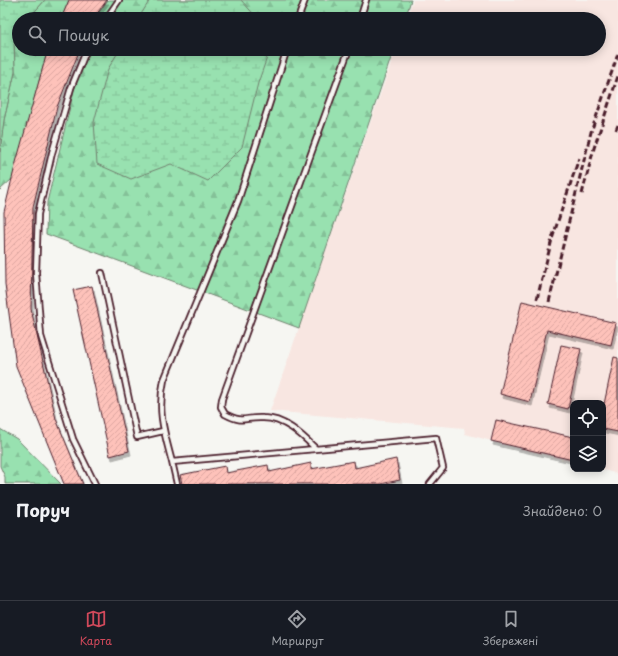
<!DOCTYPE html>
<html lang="uk">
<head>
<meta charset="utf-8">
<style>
  body { margin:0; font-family:"Playpen Sans",sans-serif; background:#242831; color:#f1f3f6 }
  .controls { position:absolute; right:12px; bottom:12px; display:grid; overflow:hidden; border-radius:8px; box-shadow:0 2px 10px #0003 }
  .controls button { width:36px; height:36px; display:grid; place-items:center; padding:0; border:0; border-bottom:1px solid #363941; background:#171b24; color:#f1f3f6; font:20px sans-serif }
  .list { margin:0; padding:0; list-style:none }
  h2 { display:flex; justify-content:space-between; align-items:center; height:52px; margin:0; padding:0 16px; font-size:17px }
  h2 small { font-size:13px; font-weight:400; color:#9ea1a6 }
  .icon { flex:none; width:22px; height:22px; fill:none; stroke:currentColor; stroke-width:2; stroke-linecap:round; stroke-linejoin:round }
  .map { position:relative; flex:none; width:618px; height:484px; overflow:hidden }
  .search { position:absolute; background:#171b24; box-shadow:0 2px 10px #0003; left:12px; right:12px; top:12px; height:44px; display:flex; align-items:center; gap:10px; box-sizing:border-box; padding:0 14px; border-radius:22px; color:#9ea1a6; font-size:15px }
  .sheet { height:116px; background:#171b24 }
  nav { display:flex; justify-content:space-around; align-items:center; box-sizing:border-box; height:56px; border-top:1px solid #363941; background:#171b24; font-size:11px; color:#9ea1a6 }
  nav a { display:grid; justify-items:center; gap:2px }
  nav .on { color:#d1495b }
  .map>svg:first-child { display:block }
  .built { fill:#f8e6e1 }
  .forest { fill:url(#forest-firs); stroke:#71806e }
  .wetland { fill:url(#wetland-marsh); stroke:#71806e }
  .building { fill:url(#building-hatch); stroke:#4a1f2b; filter:url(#shadow) }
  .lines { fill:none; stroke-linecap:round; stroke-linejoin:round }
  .lane-casing { stroke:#4a1f2b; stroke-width:8 }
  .lane { stroke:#f6f6f2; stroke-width:4.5 }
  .rail { stroke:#4a1f2b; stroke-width:3; stroke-dasharray:6 3; stroke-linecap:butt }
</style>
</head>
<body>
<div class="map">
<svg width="618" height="484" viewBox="0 0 618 484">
  <defs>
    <pattern id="forest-firs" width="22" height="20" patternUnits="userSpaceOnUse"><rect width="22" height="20" fill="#98e1b0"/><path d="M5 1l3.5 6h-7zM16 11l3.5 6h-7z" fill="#84c198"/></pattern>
    <pattern id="wetland-marsh" width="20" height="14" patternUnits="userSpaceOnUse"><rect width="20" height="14" fill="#98e1b0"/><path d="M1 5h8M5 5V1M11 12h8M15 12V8" fill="none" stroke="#84c198"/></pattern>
    <pattern id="building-hatch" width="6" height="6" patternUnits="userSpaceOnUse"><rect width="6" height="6" fill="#fec2ba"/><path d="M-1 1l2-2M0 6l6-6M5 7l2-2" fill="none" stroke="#dba6a0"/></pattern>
    <filter id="shadow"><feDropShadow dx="2" dy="4" stdDeviation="0" flood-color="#0004"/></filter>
  </defs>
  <rect width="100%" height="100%" fill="#f6f6f2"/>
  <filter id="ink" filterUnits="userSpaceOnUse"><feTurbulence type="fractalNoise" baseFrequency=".025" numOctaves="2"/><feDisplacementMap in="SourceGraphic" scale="8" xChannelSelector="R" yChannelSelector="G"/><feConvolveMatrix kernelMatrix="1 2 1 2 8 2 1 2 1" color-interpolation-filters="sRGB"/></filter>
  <g filter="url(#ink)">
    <path class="built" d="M413 0H618V474L600 469H603V403H573V462L465 434 464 428 270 411 396 49H599V19H406Z"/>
    <path class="forest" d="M45 0H69L61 19H28Z
      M108 0H411L405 19H94Z
      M19 32V49H48L12 179 0 190V148L4 120 15 72 14 40Z
      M84 49H394L299 328 46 234 47 202Z
      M0 429 17 439 61 484H5V477L0 466Z"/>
    <path class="wetland" d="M0 0H45L28 19H19V32L14 40 15 72 4 120 0 152Z
      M150 0H241L258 19H138Z
      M120 49H270L258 83 242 147 208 181 171 164 131 179 97 164 94 122 108 69Z"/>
    <path class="building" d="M69 0H107L93 19H61Z
      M48 49H80L57 107 33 207 31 309 56 419 83 484H64L16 366 5 284 4 212 15 166Z
      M92 286 129 451 110 456 73 290Z
      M522 301 616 323 611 345 547 330 530 402 500 394Z
      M561 345 581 349 568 409 548 404Z
      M614 357 618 358V432L603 429V409Z
      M496 420 573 437V460L491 441Z
      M396 459 400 480 381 484H182L180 475 225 466 226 473 268 465 269 472 311 463V469L354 461 355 468Z"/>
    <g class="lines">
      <defs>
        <path id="lane" d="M106 19 119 0
          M298 19 305 0
          M360 19 366 0
          M87 49 71 88 52 153 38 214 36 273 41 336 73 439 95 484
          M287 49 238 201 164 380C157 411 164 432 172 462L436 438 443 468 430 484
          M102 273 137 437 163 431
          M315 448C301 434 284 418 263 418 244 417 244 424 225 414L221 407 222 399 349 49
          M172 462 177 484"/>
      </defs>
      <use href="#lane" class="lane-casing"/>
      <use href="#lane" class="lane"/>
      <path class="rail" d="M616 130 618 125
        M582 194 594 148 618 76
        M537 299 552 239 579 158
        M549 302 591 132 618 54"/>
    </g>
  </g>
</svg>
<div class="controls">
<button><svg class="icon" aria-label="locate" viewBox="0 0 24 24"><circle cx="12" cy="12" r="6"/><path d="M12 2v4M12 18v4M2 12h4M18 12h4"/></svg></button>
<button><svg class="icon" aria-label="layers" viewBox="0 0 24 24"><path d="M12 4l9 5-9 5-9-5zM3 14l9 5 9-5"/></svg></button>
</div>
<div class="search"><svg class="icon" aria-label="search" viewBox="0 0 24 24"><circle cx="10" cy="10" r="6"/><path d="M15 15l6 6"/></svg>Пошук</div>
</div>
<section class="sheet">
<h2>Поруч<small>Знайдено: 0</small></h2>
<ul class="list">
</ul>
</section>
<nav>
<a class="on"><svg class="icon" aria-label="map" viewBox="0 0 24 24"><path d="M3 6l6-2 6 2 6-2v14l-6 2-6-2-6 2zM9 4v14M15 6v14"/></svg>Карта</a>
<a><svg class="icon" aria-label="directions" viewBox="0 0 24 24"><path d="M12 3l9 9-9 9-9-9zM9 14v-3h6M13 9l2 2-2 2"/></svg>Маршрут</a>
<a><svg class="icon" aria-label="saved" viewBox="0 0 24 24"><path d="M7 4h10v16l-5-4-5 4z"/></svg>Збережені</a>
</nav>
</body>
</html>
